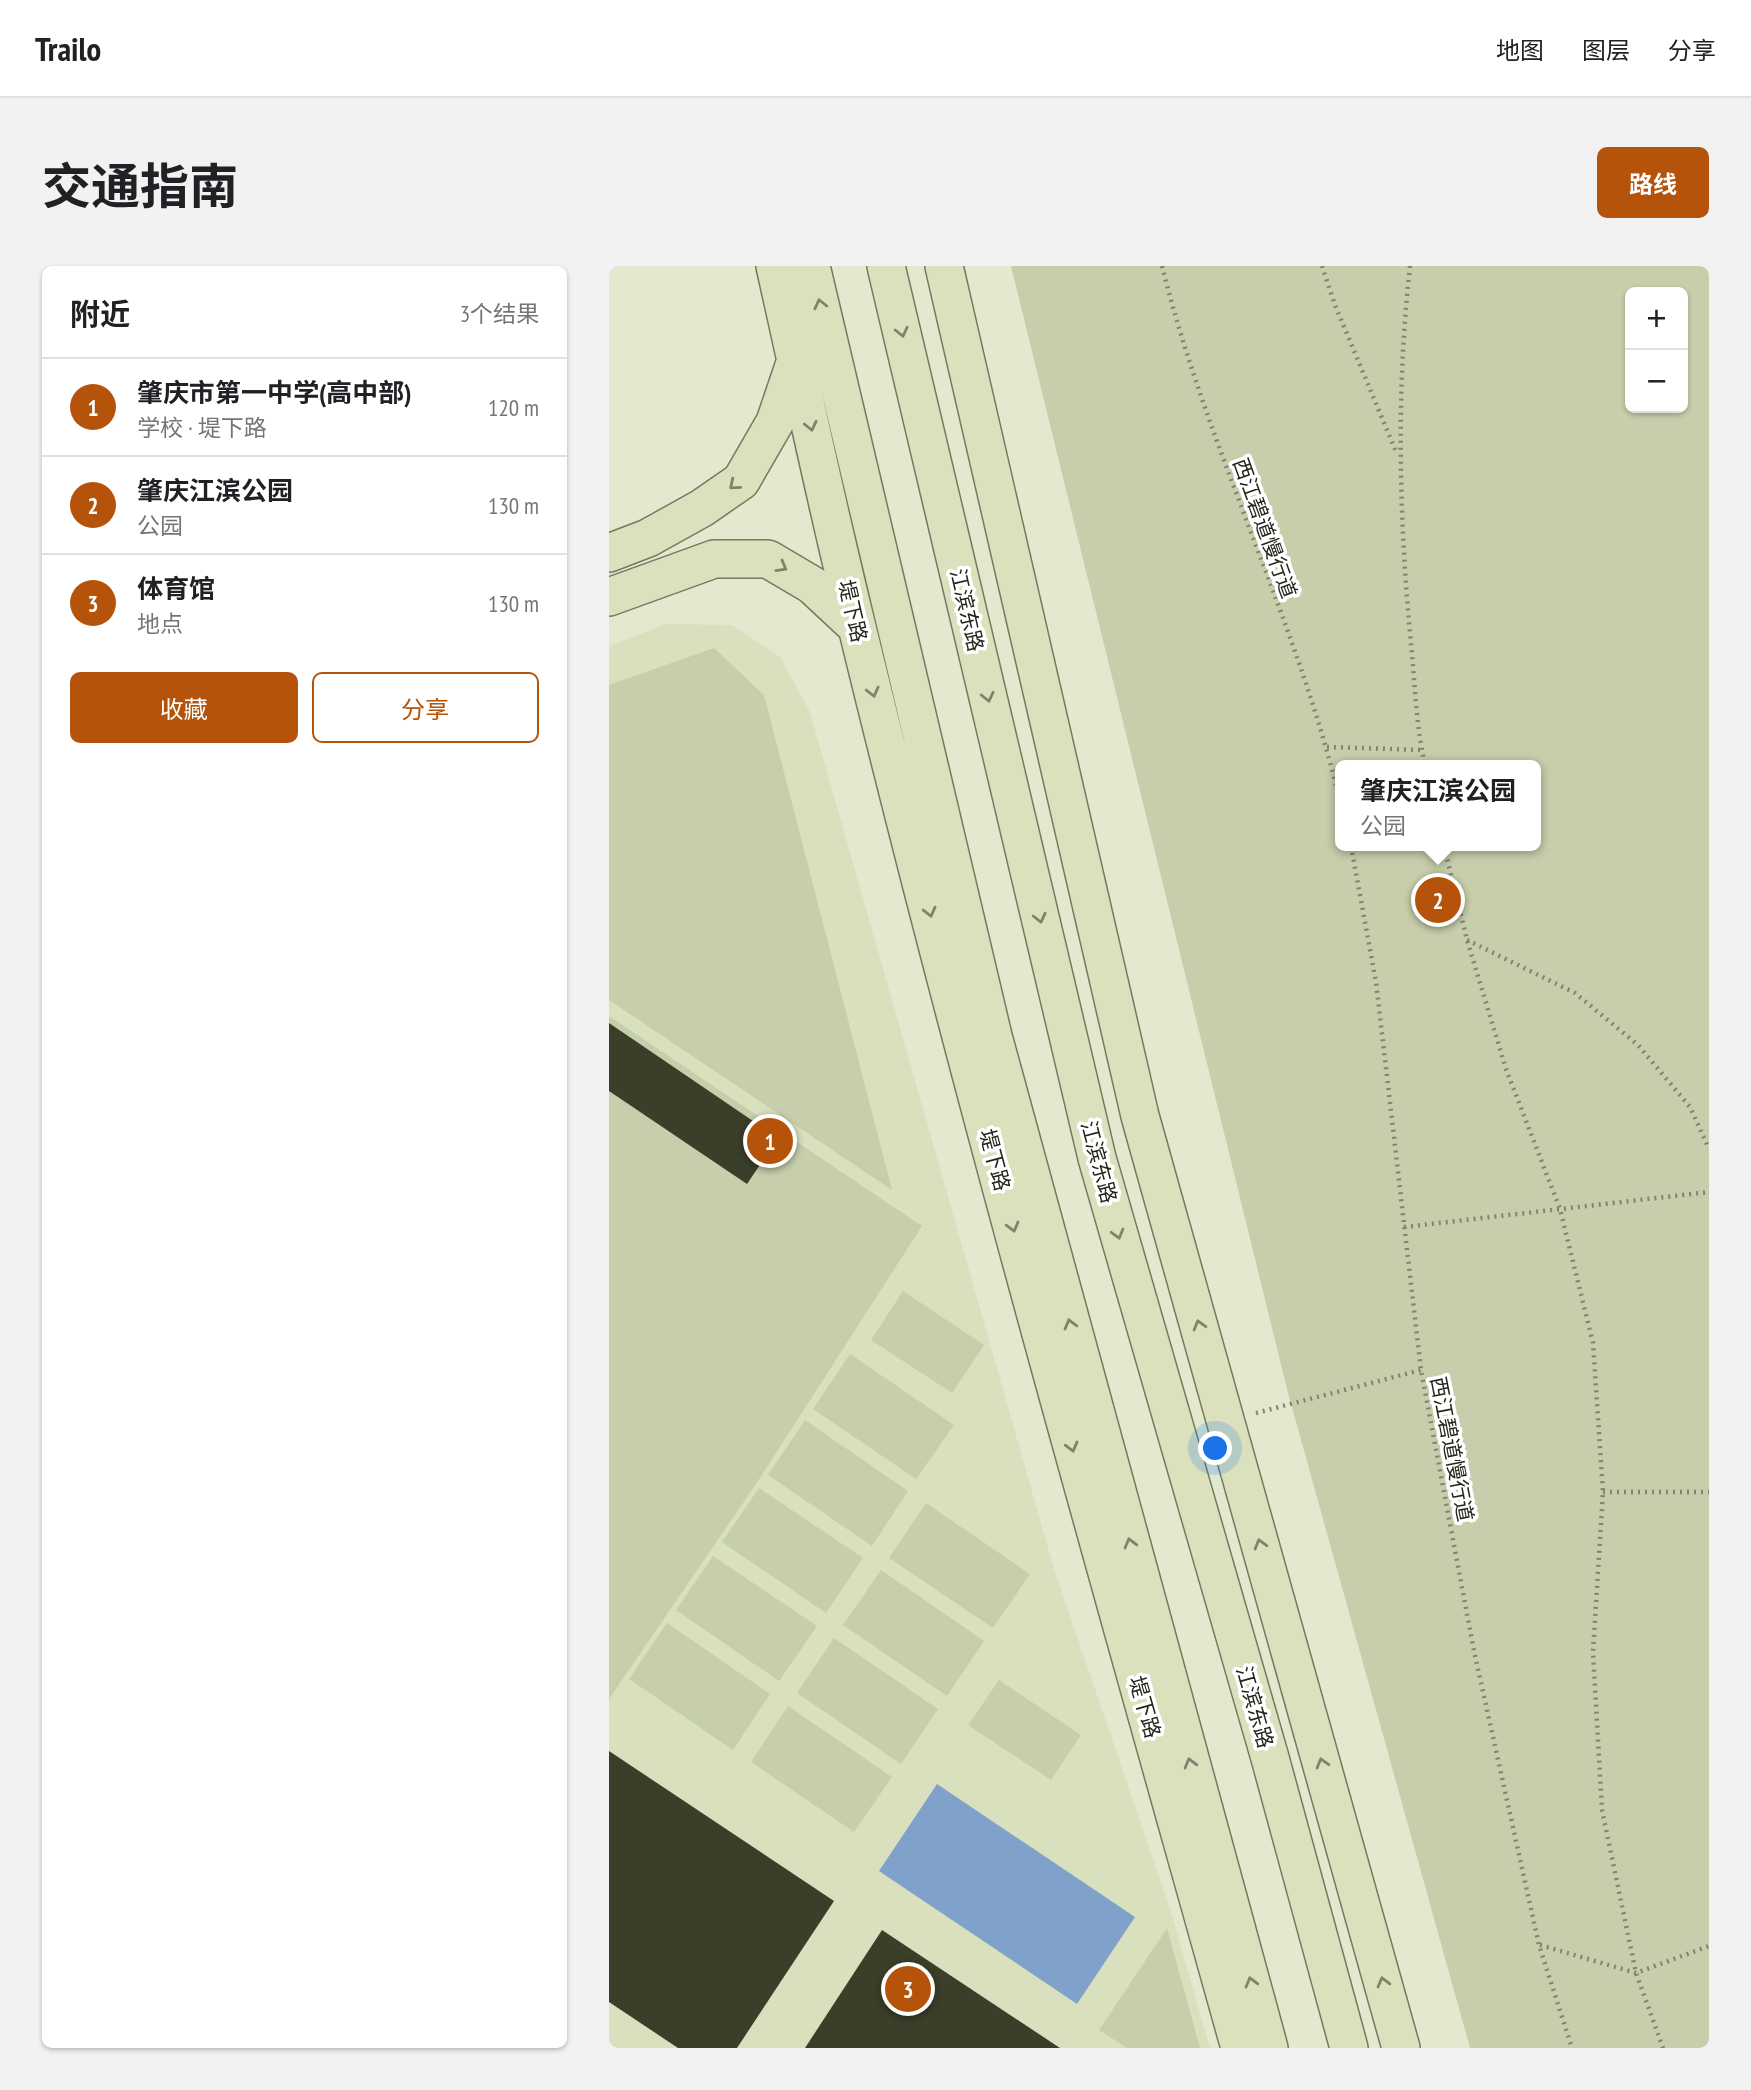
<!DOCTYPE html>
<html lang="zh">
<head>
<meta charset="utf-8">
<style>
  body { margin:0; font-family:"PT Sans Narrow","Noto Sans SC",sans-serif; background:#f2f2f2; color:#202124 }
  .controls { position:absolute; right:21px; top:21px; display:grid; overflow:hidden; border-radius:10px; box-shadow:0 2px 5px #0004 }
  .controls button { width:63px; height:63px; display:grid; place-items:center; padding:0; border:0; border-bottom:2px solid #e0e0e0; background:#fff; color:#202124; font:35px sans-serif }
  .you { position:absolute; left:607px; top:1183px; width:24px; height:24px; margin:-18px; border:5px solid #fff; border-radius:50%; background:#1a73e8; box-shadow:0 0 0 10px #1a73e833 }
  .badge { display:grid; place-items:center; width:46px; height:46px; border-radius:50%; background:#b45309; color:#fff; font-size:23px; font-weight:700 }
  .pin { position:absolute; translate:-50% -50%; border:4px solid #fff; box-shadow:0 2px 7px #0006 }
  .popup { position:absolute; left:726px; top:494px; width:206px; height:91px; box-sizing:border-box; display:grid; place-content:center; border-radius:10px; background:#fff; filter:drop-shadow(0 2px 5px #0005); font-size:23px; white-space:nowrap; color:#757577 }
  .popup b { font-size:26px; color:#202124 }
  .popup::after { content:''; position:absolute; left:50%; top:100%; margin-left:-14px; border:14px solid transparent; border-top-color:#fff }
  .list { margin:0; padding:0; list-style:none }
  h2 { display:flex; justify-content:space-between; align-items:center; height:91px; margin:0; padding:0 28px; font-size:30px }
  h2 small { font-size:23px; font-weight:400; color:#757577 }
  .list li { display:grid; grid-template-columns:46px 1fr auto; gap:21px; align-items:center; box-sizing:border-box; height:98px; padding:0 28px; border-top:2px solid #e0e0e0 }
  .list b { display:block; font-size:26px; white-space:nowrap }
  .list p { margin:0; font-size:23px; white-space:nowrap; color:#757577 }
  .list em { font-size:23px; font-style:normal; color:#757577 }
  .actions { display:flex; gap:14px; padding:21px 28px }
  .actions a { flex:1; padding:16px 0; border:2px solid #b45309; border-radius:10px; text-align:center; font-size:24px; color:#b45309 }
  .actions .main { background:#b45309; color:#fff }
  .map { position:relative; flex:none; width:1100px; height:1782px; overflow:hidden; border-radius:10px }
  header { display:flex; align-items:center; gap:42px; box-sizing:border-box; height:98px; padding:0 35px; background:#fff; border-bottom:2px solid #e0e0e0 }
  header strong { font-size:33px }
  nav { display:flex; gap:38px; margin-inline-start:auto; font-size:24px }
  .intro { display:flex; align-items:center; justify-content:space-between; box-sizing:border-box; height:168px; padding:0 42px }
  h1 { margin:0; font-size:49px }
  .button { padding:18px 32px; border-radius:10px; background:#b45309; color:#fff; font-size:24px; font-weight:700 }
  main { display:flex; gap:42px; padding:0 42px }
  aside { flex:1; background:#fff; border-radius:10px; box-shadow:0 2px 5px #0004 }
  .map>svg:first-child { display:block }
  .built { fill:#d8e0be }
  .green { fill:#c6ceab; fill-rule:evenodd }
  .water { fill:#7fa1ca }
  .building { fill:#3a3f29 }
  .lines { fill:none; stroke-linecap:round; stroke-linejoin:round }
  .secondary-casing { stroke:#747961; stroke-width:40 }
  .path { stroke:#808472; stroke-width:4.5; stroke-dasharray:2 5; stroke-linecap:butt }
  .secondary { stroke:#dbe0bd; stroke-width:37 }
  .oneway { stroke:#80836c }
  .labels { text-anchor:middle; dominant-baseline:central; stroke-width:7; stroke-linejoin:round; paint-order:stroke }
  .street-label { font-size:21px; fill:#24261c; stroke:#fff }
</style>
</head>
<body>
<header>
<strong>Trailo</strong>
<nav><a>地图</a><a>图层</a><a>分享</a></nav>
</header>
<div class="intro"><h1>交通指南</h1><a class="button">路线</a></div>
<main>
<aside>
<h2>附近<small>3个结果</small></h2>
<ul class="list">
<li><span class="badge">1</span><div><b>肇庆市第一中学(高中部)</b><p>学校 · 堤下路</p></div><em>120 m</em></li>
<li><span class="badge">2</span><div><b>肇庆江滨公园</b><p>公园</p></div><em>130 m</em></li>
<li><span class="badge">3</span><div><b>体育馆</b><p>地点</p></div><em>130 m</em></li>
</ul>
<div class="actions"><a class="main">收藏</a><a>分享</a></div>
</aside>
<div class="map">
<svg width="1100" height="1782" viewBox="0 0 1100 1782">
  <rect width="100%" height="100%" fill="#e2e9ce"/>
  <path class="built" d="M57 358 123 359 171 391 201 446 445 1303 563 1649 601 1782H0V380Z"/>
  <path class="green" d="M402 0H1100V1782H861L679 1127ZM1021 26H1074V142H1021ZM731 499H927V580H731Z
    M105 382 155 429 283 924 0 734V419Z
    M0 750 313 960 147 1218 0 1433Z
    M294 1025 375 1079 343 1127 262 1074Z
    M241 1088 345 1159 307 1213 204 1143Z
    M196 1154 299 1225 263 1280 159 1209Z
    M150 1222 254 1292 217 1347 113 1276Z
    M317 1237 421 1308 384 1362 280 1292Z
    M104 1290 208 1360 170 1415 67 1344Z
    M272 1304 375 1375 338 1430 234 1359Z
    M58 1357 161 1428 124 1484 20 1413Z
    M225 1372 329 1443 292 1498 188 1427Z
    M390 1414 472 1469 442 1514 359 1459Z
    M179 1440 283 1511 245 1566 142 1496Z
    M558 1662 591 1782H518L490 1764Z"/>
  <path class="water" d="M328 1518 526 1651 468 1738 270 1605Z"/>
  <path class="building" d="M0 757 169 872 138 918 0 825Z
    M0 1485 225 1635 128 1782H69L0 1736Z
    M273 1664 451 1782H196Z"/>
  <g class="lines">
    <defs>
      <path id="secondary" d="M166 0C193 120 218 241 248 361 364 838 499 1310 631 1782
        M202 0 384 770 660 1782
        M277 0 488 892 661 1492 740 1782
        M335 0 531 850 792 1782
        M0 287 39 272 93 242 132 215 166 156 187 94
        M0 331 105 293H159L203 319 247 360"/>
    </defs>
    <use href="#secondary" class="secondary-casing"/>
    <path class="path" d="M553 0C598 182 687 352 731 535
      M713 0 726 39 788 188
      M801 0C787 126 790 252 802 378 806 418 807 460 816 499
      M718 481 813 484
      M742 580 767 716 812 1104 865 1385 930 1679 963 1782
      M835 580 858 674 897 803 951 943 984 1077 994 1226 984 1386 993 1544 1027 1707 1054 1782
      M858 674 966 727 1029 779 1081 841 1100 883
      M795 961 1100 926
      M647 1147 812 1104
      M994 1226H1100
      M931 1679 1027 1707 1100 1680"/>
    <use href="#secondary" class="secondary"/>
  </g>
  <defs><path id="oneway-chevron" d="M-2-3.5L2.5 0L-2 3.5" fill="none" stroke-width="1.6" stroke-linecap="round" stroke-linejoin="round" transform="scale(1.75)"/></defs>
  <g class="oneway">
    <use href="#oneway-chevron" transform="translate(211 38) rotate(-103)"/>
    <use href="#oneway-chevron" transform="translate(293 66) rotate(77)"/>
    <use href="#oneway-chevron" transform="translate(202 160) rotate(77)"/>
    <use href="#oneway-chevron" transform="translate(125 219) rotate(140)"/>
    <use href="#oneway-chevron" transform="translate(173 301) rotate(30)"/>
    <use href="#oneway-chevron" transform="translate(264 426) rotate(76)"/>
    <use href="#oneway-chevron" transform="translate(379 431) rotate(77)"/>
    <use href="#oneway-chevron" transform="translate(321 646) rotate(76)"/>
    <use href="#oneway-chevron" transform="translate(431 652) rotate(77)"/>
    <use href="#oneway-chevron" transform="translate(404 961) rotate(75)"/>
    <use href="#oneway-chevron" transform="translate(509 968) rotate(74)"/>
    <use href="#oneway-chevron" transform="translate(461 1058) rotate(-105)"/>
    <use href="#oneway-chevron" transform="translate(590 1059) rotate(-106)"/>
    <use href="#oneway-chevron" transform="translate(463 1181) rotate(75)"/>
    <use href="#oneway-chevron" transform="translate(521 1277) rotate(-105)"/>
    <use href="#oneway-chevron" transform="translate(651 1278) rotate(-106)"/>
    <use href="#oneway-chevron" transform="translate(581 1497) rotate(-105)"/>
    <use href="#oneway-chevron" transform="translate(713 1497) rotate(-106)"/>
    <use href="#oneway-chevron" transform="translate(642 1716) rotate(-105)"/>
    <use href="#oneway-chevron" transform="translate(774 1716) rotate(-105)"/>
  </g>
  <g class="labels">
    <g class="street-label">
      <text transform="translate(656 262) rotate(70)">西江碧道慢行道</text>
      <text transform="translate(358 344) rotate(77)">江滨东路</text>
      <text transform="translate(244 345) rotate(77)">堤下路</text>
      <text transform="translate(386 894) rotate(75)">堤下路</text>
      <text transform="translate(490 896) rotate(75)">江滨东路</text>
      <text transform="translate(843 1183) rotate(79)">西江碧道慢行道</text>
      <text transform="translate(536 1441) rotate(74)">堤下路</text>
      <text transform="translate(646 1441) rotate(74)">江滨东路</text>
    </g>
  </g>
</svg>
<div class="controls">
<button>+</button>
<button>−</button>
</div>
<div class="you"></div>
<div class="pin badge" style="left:161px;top:875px">1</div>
<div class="pin badge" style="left:829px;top:634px">2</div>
<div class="popup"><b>肇庆江滨公园</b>公园</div>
<div class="pin badge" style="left:299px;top:1723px">3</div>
</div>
</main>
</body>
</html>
